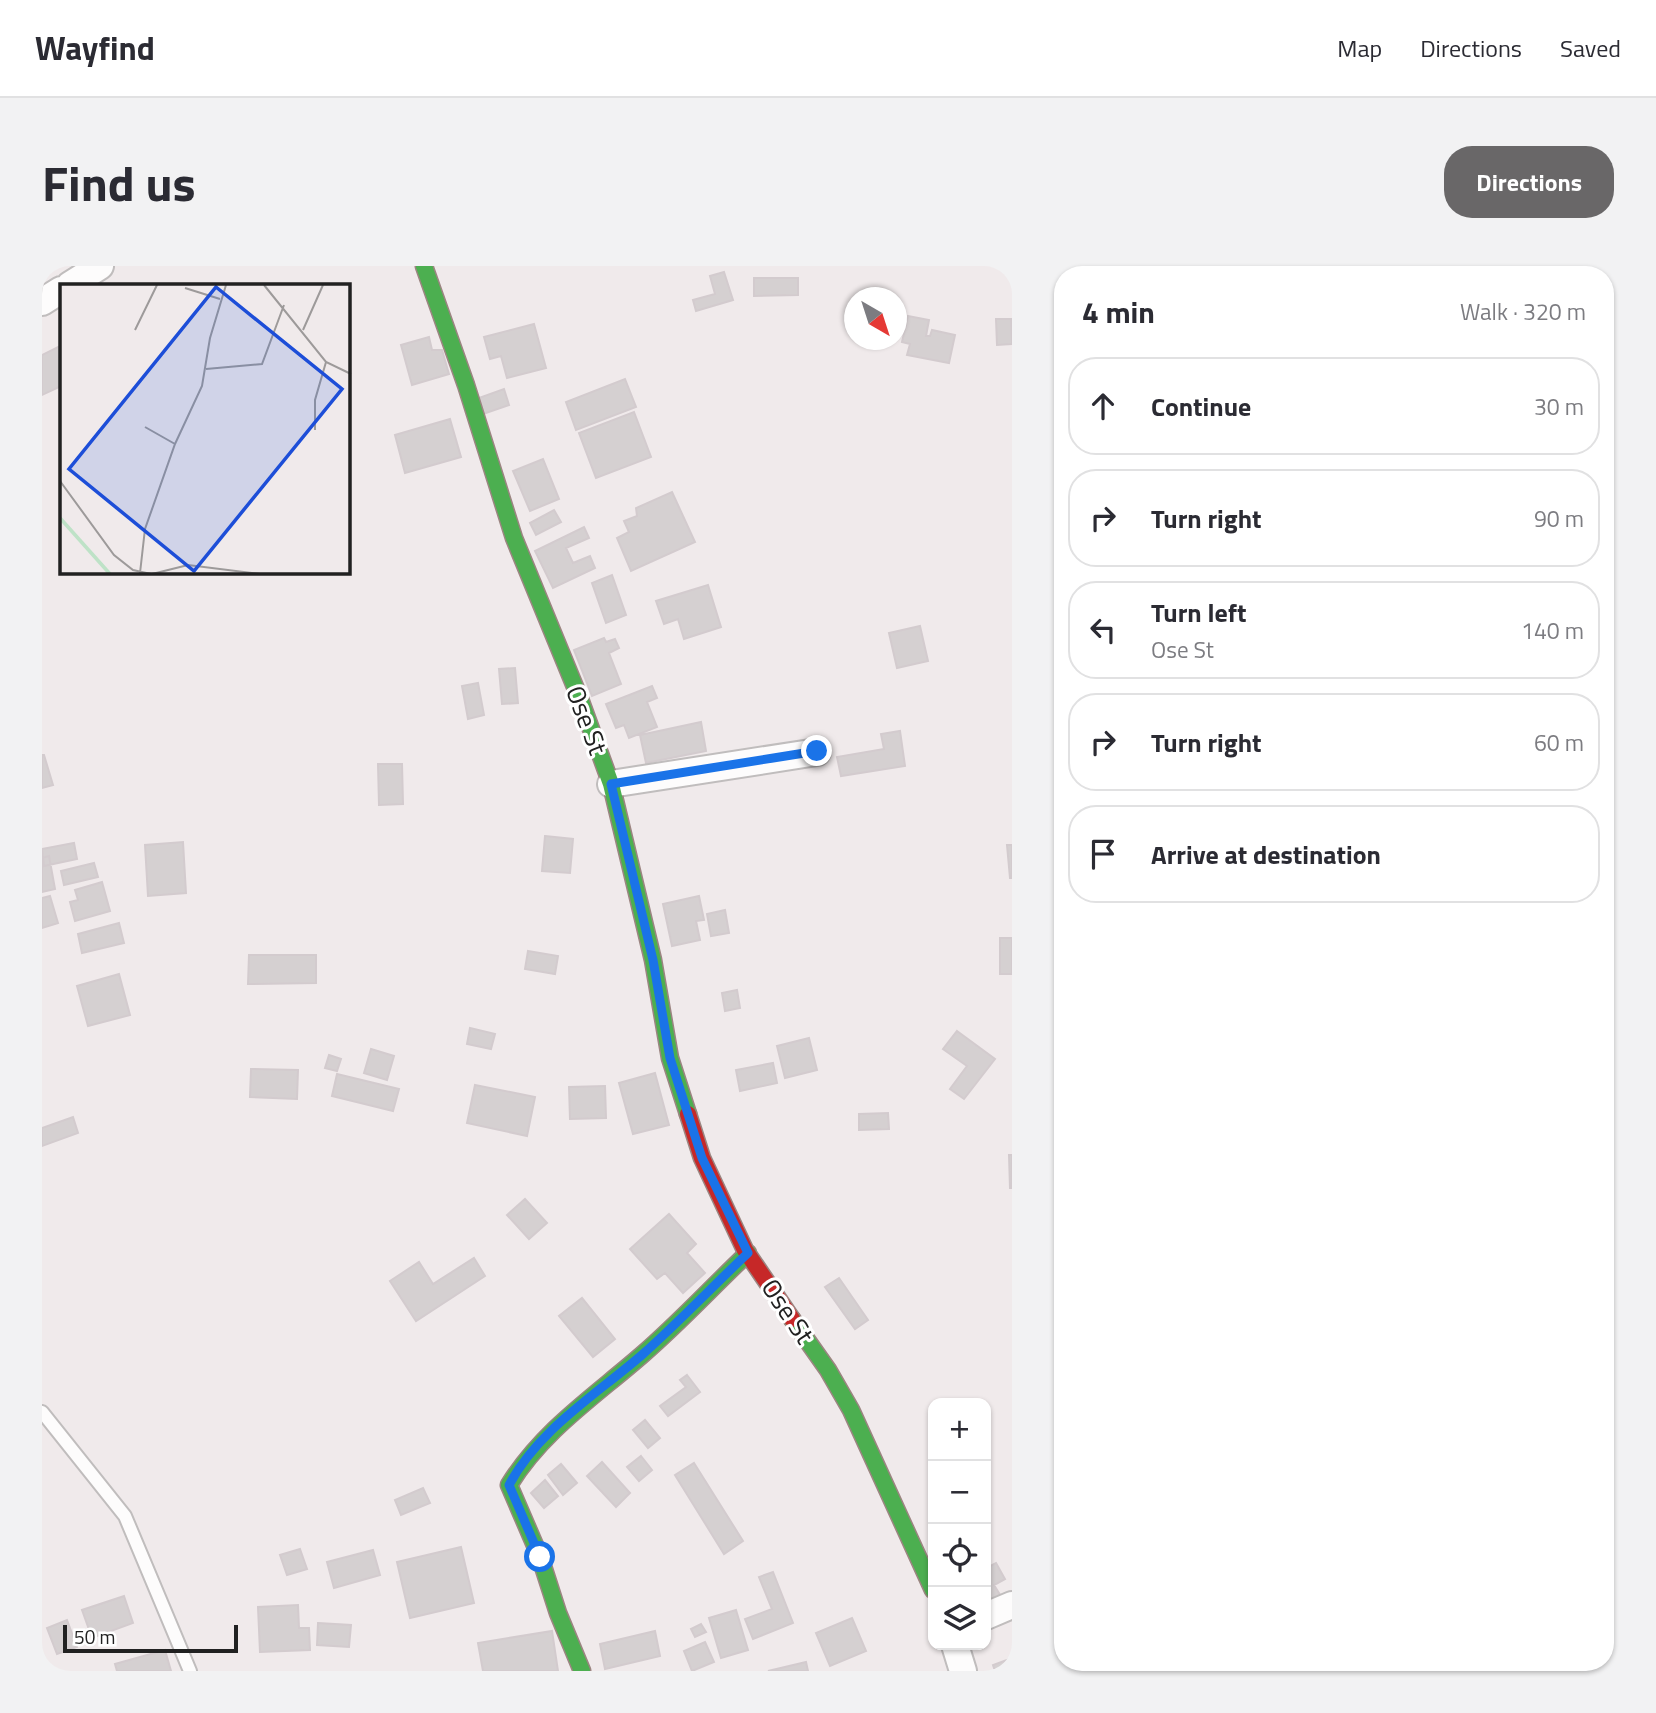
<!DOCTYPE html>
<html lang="en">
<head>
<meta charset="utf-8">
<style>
  body { margin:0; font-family:"Titillium Web",sans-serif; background:#f2f2f3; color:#2b2b33 }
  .controls { position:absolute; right:21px; bottom:21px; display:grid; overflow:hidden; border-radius:14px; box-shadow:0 2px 5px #0004 }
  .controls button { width:63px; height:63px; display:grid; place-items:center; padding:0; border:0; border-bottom:2px solid #e1e1e2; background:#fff; color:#2b2b33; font:35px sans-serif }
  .compass { position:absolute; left:802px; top:21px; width:63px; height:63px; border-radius:50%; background:#fff; box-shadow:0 2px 5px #0004; rotate:141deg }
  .scale { position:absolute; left:21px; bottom:18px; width:175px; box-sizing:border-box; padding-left:7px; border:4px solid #212121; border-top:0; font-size:19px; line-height:24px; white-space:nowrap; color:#212121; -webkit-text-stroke:5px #fff; paint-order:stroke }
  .stop { position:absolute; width:21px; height:21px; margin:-16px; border:5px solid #1a73e8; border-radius:50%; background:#fff }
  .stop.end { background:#1a73e8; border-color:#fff; box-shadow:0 2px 7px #0008 }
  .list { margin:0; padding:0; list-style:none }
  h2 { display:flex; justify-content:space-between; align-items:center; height:91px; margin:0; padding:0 28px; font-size:30px }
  h2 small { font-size:23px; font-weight:400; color:#7c7c81 }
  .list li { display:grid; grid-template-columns:46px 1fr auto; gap:21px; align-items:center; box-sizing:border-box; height:98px; margin:0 14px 14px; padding:0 14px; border:2px solid #e1e1e2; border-radius:28px }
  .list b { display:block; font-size:26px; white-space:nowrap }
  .list p { margin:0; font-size:23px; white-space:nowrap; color:#7c7c81 }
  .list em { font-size:23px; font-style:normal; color:#7c7c81 }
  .icon { flex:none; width:38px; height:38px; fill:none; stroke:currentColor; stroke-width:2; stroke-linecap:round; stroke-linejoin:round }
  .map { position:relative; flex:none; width:970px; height:1405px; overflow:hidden; border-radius:28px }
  header { display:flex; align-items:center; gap:42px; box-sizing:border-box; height:98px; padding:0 35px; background:#fff; border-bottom:2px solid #e1e1e2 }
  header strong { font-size:33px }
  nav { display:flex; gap:38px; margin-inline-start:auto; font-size:24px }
  .intro { display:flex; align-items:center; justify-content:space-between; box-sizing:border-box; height:168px; padding:0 42px }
  h1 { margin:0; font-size:49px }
  .button { padding:18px 32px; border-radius:28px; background:#696768; color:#fff; font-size:24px; font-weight:700 }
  main { display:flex; gap:42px; padding:0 42px }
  aside { flex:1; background:#fff; border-radius:28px; box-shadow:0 2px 5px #0004 }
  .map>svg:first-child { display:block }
  .building { fill:#d5d0d1; stroke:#d3cbce; stroke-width:2 }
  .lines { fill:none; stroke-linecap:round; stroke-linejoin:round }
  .lane-casing { stroke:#c0bdbd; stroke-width:16 }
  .street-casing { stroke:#c0bdbd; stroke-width:30 }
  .fast-casing { stroke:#9b8581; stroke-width:19 }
  .jam-casing { stroke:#9b8581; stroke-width:19 }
  .lane { stroke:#fdfcfc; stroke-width:12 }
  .street { stroke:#fdfcfc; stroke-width:26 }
  .fast { stroke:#4caf50; stroke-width:16 }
  .jam { stroke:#c62828; stroke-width:16 }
  .route { stroke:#1a73e8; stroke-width:9 }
  .labels { text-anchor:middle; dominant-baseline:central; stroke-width:6; stroke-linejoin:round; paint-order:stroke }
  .street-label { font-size:26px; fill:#212121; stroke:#fff }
  .inset-river { fill:none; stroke:#bee2c7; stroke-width:3.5 }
  .inset-road { fill:none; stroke:#9d9a9a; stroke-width:2 }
  .view { fill:#1d4ed8; fill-opacity:0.15; stroke:#1d4ed8; stroke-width:3.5 }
  .inset-edge { fill:none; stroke:#212121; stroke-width:3.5 }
</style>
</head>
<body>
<header>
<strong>Wayfind</strong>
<nav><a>Map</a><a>Directions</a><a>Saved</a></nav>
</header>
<div class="intro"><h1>Find us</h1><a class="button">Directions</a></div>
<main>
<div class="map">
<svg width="970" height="1405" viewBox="0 0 970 1405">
  <rect width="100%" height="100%" fill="#f0eaeb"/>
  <path class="building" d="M682 6 691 34 654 45 651 34 673 28 668 10Z
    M712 12H756V29L712 30Z
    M866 50 887 54 884 70H888L890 64 913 69 907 97 865 89 868 78 860 76Z
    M954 53H969L970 78 955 79Z
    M492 58 504 102 465 112 459 90 448 93 442 71Z
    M387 71 390 84H400L407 108 370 119 359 79Z
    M18 80 19 120 0 129V89Z
    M583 113 594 141 534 164 524 136Z
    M462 123 467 139 441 148 434 133Z
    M592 146 609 191 554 212 537 167Z
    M408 153 419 191 363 207 353 169Z
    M501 193 517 233 488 245 471 205Z
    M630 226 653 276 589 305 575 272 587 266 582 255 595 250 594 242Z
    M512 244 519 256 494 269 488 257Z
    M542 261 547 272 524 282 531 297 548 290 553 302 511 322 493 285Z
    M570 309 584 349 564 357 550 317Z
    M666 319 679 361 642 373 636 353 622 358 614 335Z
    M878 360 886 395 855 402 847 367Z
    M562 372 564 376 573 373 577 382 567 387 579 418 550 430 532 384Z
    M473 402 476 437 460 438 457 403Z
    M436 417 442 449 426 453 420 420Z
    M610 420 615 432 605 436 615 461 587 472 582 459 574 462 564 438Z
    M659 456 664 485 604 497 598 469Z
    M858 465 863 500 799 510 795 491 842 483 839 468Z
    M0 489H2L11 519 0 522Z
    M336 498H360L361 538 337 539Z
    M503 570 531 573 528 607 500 605Z
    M141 576 144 627 106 630 103 579Z
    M32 577 35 593 2 600 0 583Z
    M965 579H970V612H968Z
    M7 590 13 623 0 626V592Z
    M52 597 56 611 22 619 19 605Z
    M60 616 68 645 33 655 28 636 36 634 33 624Z
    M8 630 16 657 0 662V632Z
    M657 630 662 654 654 655 658 674 630 680 621 638Z
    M683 644 687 667 669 670 665 648Z
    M77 657 82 677 40 687 36 668Z
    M958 672H970V708H958Z
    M486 685 516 690 513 708 483 703Z
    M207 689H274V717L206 718Z
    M77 708 88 749 46 760 35 720Z
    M695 724 698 742 683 745 680 727Z
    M428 762 453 768 449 783 425 778Z
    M915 765 953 793 922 833 908 823 925 800 901 783Z
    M767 772 775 804 743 812 735 780Z
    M329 783 352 790 345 814 322 807Z
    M287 789 299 793 295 805 283 802Z
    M731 797 735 817 698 825 694 804Z
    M209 803 256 804 255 833 208 831Z
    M613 807 627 859 591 868 577 817Z
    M295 808 357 823 351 845 290 830Z
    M433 819 493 831 485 870 425 857Z
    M563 820 564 852 528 853 527 821Z
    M846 847 847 863 817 864V848Z
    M31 851 36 867 0 880V862Z
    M967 889H970V922H968Z
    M483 933 505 957 487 973 465 949Z
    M627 948 654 978 645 987 663 1007 641 1027 623 1007 615 1013 588 983Z
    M432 992 443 1010 374 1055 348 1015 377 996 391 1018Z
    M797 1012 826 1054 813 1063 783 1021Z
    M540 1032 573 1073 551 1091 517 1050Z
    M645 1109 658 1126 626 1150 618 1140 644 1121 638 1114Z
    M603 1154 618 1172 606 1182 591 1164Z
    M599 1190 610 1204 597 1215 585 1201Z
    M560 1196 588 1227 574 1241 545 1210Z
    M652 1197 701 1275 682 1288 633 1209Z
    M519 1198 535 1217 521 1229 506 1209Z
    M503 1214 516 1230 502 1242 489 1227Z
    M381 1222 388 1237 359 1249 353 1234Z
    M419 1281 432 1337 368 1352 355 1296Z
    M258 1283 265 1303 245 1309 238 1289Z
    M331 1284 338 1309 292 1322 285 1296Z
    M954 1297 963 1313 952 1319 960 1332 944 1341V1302Z
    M731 1306 751 1357 711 1373 703 1353 730 1343 717 1311Z
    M82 1330 91 1357 50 1372 40 1344Z
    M256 1339 257 1362H267L268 1384 218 1386 216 1341Z
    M694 1344 706 1384 679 1392 667 1352Z
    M810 1352 824 1385 788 1400 774 1367Z
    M25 1354 35 1381 15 1388 5 1362Z
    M276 1357 309 1359 307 1381 275 1379Z
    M659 1358 664 1366 653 1371 649 1363Z
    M510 1365 516 1405H441L436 1377Z
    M613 1365 618 1390 563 1403 558 1378Z
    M663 1376 672 1396 650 1405 642 1385Z
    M123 1384 129 1405H75L73 1398Z
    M970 1392V1405H953L951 1399Z
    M764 1396 766 1405H726Z"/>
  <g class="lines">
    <defs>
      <path id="lane" d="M0 1146 83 1250 148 1405"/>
      <path id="street" d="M28 19 58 0
        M0 36 19 24
        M569 518 775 486
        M944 1350 970 1339
        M913 1379 921 1405"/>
      <path id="fast" d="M382 0 424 119 472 272 538 433 569 518 611 694 628 792 646 848
        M750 1053 786 1104 809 1144 891 1324
        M540 1405 516 1347 498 1291 467 1219C501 1164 553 1130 601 1088 638 1056 671 1020 706 987"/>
      <path id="jam" d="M646 848 660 892 703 984 750 1053"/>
    </defs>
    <use href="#lane" class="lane-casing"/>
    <use href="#street" class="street-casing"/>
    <use href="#fast" class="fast-casing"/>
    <use href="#jam" class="jam-casing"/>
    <use href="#lane" class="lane"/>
    <use href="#street" class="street"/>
    <use href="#fast" class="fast"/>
    <use href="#jam" class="jam"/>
  </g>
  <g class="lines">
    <path class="route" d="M498 1291 467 1219C497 1163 554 1129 601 1088 637 1056 671 1020 706 987L660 892 628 792 611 694 569 518 775 485"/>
  </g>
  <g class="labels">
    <g class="street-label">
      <text transform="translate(545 454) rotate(69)">Ose St</text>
      <text transform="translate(746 1045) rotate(56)">Ose St</text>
    </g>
  </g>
  <g transform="translate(18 18)">
    <rect width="290" height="290" fill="#f0eaeb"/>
    <path class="inset-river" d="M0 234 50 290"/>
    <path class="inset-road" d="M204 1 266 78 291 90M125 4 160 15M75 46 97 1M243 46 263 1M146 85 202 80 224 21M85 143 115 160M255 146V116L266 78M0 197 54 271 73 286 91 290M80 289 85 245 115 160 142 102 150 54 166 1M92 290 128 281 200 290"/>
    <path class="view" d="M156 3 282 105 134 287 9 185Z"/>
    <rect width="290" height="290" class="inset-edge"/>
  </g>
</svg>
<div class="controls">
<button>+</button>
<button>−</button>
<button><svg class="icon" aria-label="locate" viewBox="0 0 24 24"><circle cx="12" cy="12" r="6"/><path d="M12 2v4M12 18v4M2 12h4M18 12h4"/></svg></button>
<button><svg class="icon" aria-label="layers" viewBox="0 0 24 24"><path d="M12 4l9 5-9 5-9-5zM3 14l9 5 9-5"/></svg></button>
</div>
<svg class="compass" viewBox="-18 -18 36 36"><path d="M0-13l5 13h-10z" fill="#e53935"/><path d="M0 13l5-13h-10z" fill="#7c7c81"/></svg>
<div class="scale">50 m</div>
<div class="stop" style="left:498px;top:1291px"></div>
<div class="stop end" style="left:775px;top:485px"></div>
</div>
<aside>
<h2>4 min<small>Walk · 320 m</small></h2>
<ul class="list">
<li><svg class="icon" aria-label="ahead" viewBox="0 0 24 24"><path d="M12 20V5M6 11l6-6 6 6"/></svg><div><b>Continue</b></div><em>30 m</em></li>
<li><svg class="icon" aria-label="right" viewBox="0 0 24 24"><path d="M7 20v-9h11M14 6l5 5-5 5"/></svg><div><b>Turn right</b></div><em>90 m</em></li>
<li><svg class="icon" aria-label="left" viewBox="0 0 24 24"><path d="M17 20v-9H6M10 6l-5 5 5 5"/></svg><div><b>Turn left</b><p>Ose St</p></div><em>140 m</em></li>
<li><svg class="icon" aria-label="right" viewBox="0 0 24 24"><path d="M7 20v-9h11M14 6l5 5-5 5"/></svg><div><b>Turn right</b></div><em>60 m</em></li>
<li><svg class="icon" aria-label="arrive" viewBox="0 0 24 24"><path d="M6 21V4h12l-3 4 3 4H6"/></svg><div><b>Arrive at destination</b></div></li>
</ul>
</aside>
</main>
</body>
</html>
